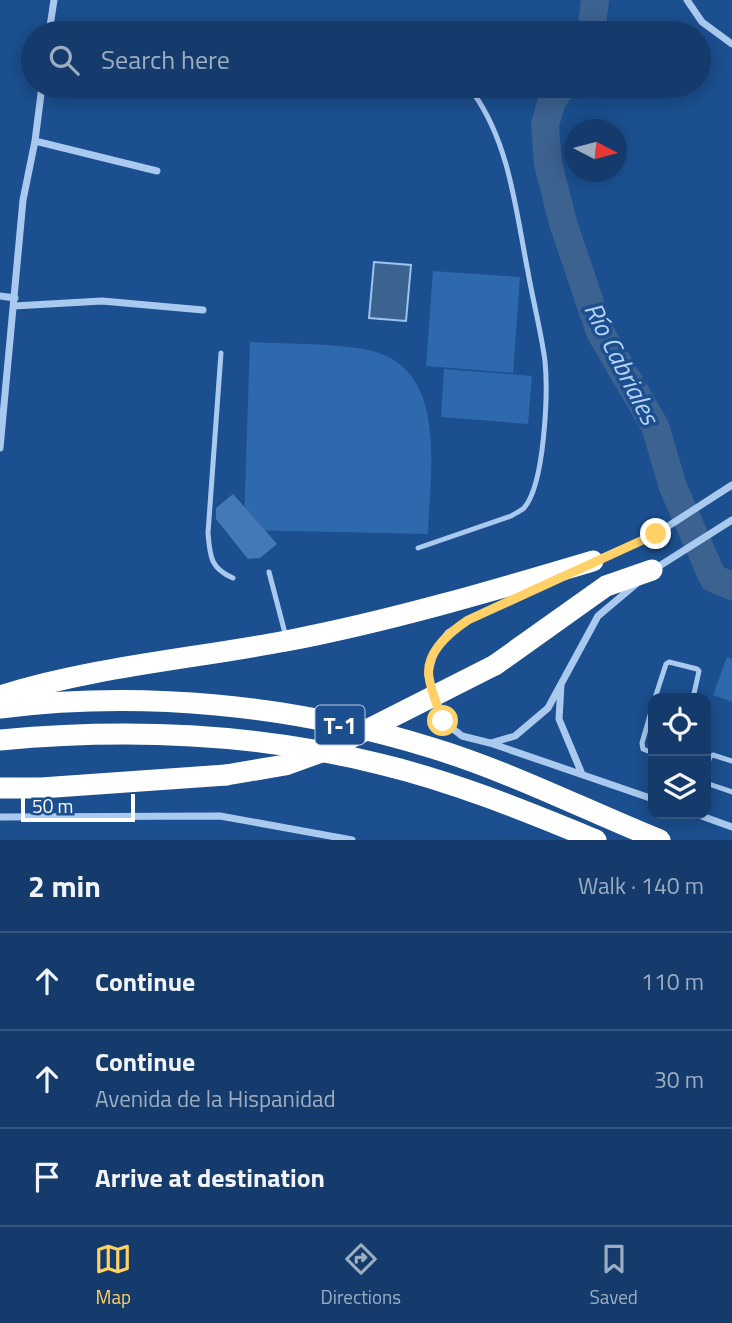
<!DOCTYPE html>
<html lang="en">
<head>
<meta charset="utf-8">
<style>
  body { margin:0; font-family:"Titillium Web",sans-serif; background:#1d4271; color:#f1f3f6 }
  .controls { position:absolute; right:21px; bottom:21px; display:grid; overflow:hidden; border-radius:14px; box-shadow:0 4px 18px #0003 }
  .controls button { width:63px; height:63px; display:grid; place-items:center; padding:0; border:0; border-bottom:2px solid #33557e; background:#143b6b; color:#f1f3f6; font:35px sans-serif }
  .compass { position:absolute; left:564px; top:119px; width:63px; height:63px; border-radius:50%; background:#143b6b; box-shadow:0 4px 18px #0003; rotate:96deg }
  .scale { position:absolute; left:21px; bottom:18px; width:114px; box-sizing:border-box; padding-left:7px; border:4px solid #fff; border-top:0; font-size:19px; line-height:24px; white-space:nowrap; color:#fff; -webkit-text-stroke:5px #1b4f8f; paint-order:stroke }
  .stop { position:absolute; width:21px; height:21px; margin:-16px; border:5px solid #ffd166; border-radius:50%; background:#fff }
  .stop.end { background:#ffd166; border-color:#fff; box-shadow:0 2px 7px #0008 }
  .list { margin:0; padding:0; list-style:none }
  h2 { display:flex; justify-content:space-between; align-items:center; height:91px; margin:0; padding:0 28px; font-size:30px }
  h2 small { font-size:23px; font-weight:400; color:#9dadc1 }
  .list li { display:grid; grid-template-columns:46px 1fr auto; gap:21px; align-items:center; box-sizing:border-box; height:98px; padding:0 28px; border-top:2px solid #33557e }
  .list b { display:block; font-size:26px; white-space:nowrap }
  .list p { margin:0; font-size:23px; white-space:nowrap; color:#9dadc1 }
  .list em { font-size:23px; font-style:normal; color:#9dadc1 }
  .icon { flex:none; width:38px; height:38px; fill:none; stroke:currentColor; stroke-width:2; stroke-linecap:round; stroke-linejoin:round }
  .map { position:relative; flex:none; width:732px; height:840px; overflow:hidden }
  .search { position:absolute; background:#143b6b; box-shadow:0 4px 18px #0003; left:21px; right:21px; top:21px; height:77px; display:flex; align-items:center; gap:18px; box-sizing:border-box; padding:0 24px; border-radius:38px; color:#9dadc1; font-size:26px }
  .sheet { height:385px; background:#143b6b }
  nav { display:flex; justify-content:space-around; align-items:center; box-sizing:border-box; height:98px; border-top:2px solid #33557e; background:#143b6b; font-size:19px; color:#9dadc1 }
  nav a { display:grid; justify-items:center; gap:4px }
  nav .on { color:#ffd166 }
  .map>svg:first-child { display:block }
  .green { fill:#2e69ad }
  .water { fill:#3c6290; stroke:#9cc4f0; stroke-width:2 }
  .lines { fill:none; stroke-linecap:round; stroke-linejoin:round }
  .river { stroke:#3c6290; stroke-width:28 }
  .building { fill:#4478b7 }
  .service { stroke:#a9c9ee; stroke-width:5 }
  .minor { stroke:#a9c9ee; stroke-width:7 }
  .motorway { stroke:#fff; stroke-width:21 }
  .motorway-bridge { stroke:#fff; stroke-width:21 }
  .route { stroke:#ffd166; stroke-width:9 }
  .labels { text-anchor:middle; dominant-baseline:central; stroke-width:7; stroke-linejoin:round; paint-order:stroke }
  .shield { fill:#1b4f8f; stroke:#bbcadd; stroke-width:2 }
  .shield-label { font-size:23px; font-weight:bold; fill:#fff }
  .water-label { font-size:26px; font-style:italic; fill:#b5d3f5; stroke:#1b4f8f }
</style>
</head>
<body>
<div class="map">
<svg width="732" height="840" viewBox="0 0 732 840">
  <rect width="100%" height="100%" fill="#1b4f8f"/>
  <path class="green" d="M433 271 520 277 513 373 426 366Z
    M250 342C286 344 322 343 357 348 451 359 430 466 428 534L248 530 244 523Z
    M444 369 532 376 528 424 441 417Z
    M727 657 732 659V702L713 695Z"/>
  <path class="water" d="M374 262 411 265 406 321 369 318Z"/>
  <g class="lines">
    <path class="river" d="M591 33 595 0
      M563 86 552 100 545 125 548 163 563 223 600 332 655 426 673 487 713 578 732 586"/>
  </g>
  <path class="building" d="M233 494 277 544 260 558 248 559 216 519V508Z"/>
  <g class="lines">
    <path class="service" d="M221 353 208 533C210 556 210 568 233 578
      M418 548 511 516C514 514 521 511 524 508 545 484 548 392 545 361 541 331 533 301 528 272 516 212 510 145 474 94
      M269 572 286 637
      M655 698 666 664 669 662 697 669 699 671 693 698
      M653 705 642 743 643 749 653 753
      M706 768 710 757 713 755 732 761
      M706 783 732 792"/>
    <path class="minor" d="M687 0 702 22 732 44
      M49 33 54 0
      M35 141 157 171
      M0 296 15 298
      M14 306 102 301 203 310
      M0 448 23 200 35 141 42 86
      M594 561 656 534 732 485
      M653 570 732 520
      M542 586 469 620 448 633 434 653 428 675 443 721 462 736 490 743 653 799
      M561 685 559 719 582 774
      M491 743 515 736 548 708 598 616 636 584
      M696 814 732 827
      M0 817 220 816 352 840"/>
    <path class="motorway" d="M495 665 606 586 652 570
      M0 696C92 667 191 659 286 641 390 621 492 591 593 561
      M0 708C142 690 292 705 429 747 509 771 583 809 660 840
      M0 740C127 728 256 733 380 764 455 782 525 811 596 840
      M0 788H41L226 775"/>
    <path class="motorway-bridge" d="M226 775 285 765 327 750 495 665"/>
  </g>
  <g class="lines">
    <path class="route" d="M443 721C438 707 431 692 429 677 425 652 450 632 468 620L656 534"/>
  </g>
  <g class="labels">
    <rect class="shield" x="315.5" y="705.5" width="49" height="39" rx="5"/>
    <g class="shield-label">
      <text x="340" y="725">T-1</text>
    </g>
    <g class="water-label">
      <text transform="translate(622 363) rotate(63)">Río Cabriales</text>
    </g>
  </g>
</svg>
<div class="controls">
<button><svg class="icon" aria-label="locate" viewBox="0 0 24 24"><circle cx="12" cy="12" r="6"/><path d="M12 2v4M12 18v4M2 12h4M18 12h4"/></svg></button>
<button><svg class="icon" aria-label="layers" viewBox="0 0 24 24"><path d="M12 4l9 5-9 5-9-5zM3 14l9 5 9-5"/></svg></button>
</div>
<svg class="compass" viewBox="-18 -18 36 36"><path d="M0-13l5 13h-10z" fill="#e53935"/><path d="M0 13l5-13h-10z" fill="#9dadc1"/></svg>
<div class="scale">50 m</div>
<div class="stop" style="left:443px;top:721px"></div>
<div class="stop end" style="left:656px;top:534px"></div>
<div class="search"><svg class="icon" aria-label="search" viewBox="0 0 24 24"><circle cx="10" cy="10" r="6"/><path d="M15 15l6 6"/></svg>Search here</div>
</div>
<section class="sheet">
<h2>2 min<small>Walk · 140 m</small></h2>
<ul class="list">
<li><svg class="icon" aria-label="ahead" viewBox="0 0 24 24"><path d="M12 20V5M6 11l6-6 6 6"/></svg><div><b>Continue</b></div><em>110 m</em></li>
<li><svg class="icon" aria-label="ahead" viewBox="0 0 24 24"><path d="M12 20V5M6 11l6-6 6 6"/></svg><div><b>Continue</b><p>Avenida de la Hispanidad</p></div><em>30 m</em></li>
<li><svg class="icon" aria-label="arrive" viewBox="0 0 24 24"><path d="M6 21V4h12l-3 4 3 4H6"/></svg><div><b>Arrive at destination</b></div></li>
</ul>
</section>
<nav>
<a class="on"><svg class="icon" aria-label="map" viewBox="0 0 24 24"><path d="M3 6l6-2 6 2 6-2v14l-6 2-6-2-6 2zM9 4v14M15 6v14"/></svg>Map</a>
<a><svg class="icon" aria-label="directions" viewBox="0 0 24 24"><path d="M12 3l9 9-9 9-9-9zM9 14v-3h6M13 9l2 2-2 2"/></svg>Directions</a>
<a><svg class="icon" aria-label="saved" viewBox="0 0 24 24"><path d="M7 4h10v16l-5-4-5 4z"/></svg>Saved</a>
</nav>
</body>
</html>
